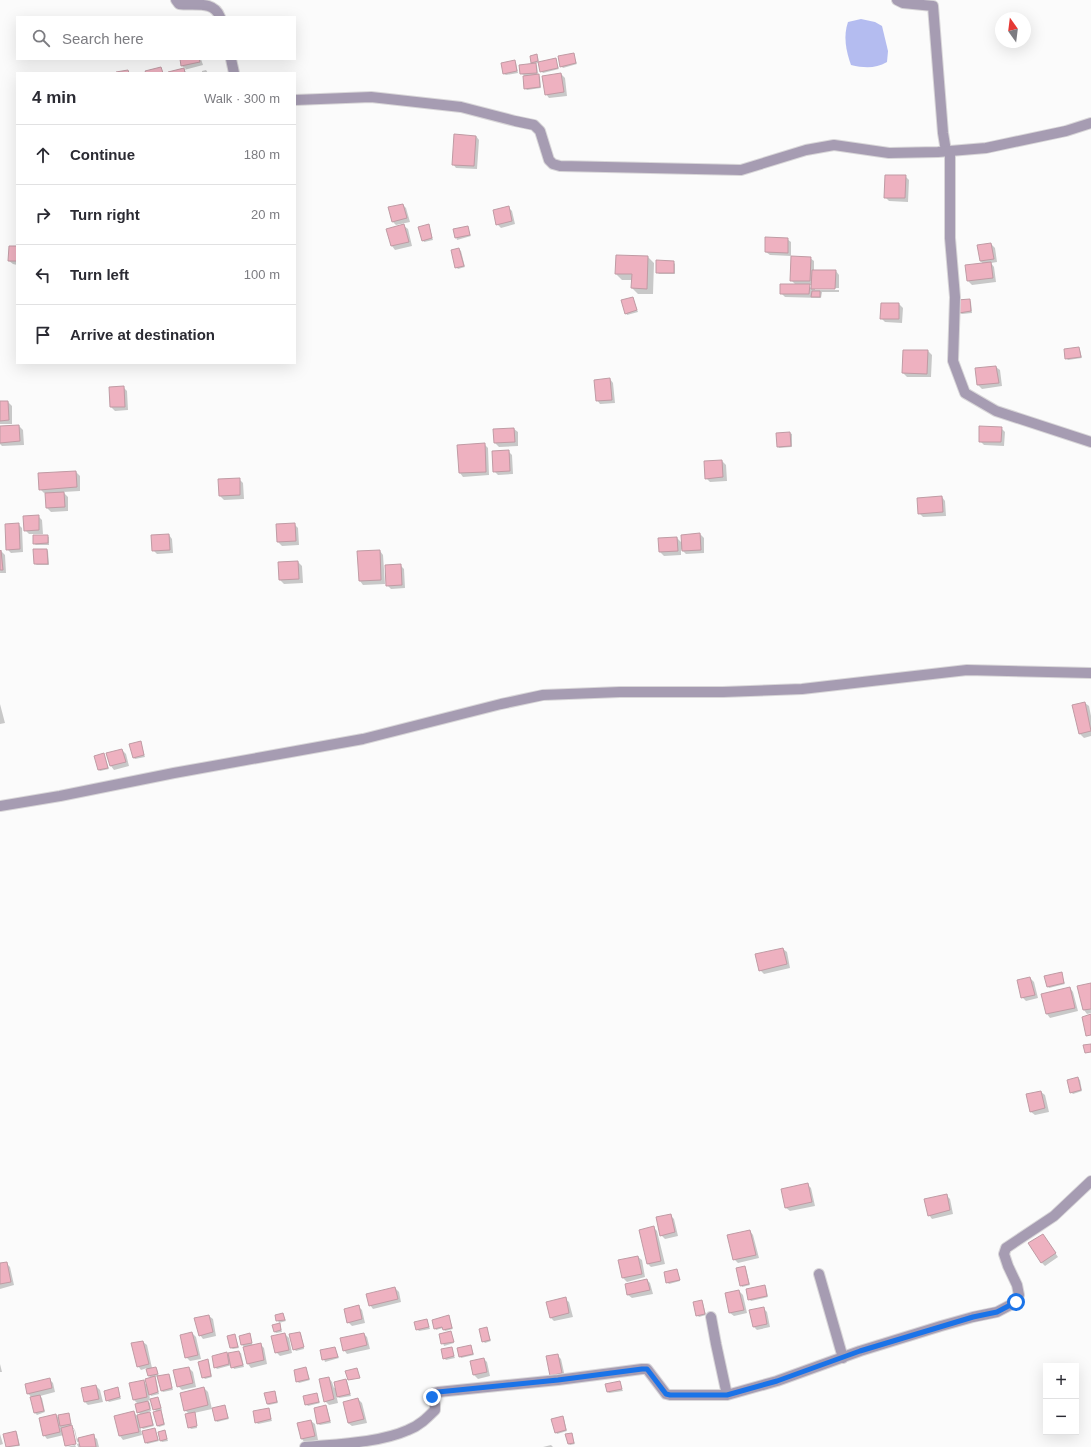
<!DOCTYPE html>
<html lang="en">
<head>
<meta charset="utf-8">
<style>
  body { margin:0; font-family:Helvetica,sans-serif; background:#f7f7f7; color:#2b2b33 }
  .controls { position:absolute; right:12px; bottom:12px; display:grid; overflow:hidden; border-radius:0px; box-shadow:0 4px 16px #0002 }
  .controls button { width:36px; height:36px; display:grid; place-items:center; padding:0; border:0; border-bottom:1px solid #e1e1e2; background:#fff; color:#2b2b33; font:20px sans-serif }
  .compass { position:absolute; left:995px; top:12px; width:36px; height:36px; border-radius:50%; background:#fff; box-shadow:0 4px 16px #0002; rotate:346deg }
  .stop { position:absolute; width:12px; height:12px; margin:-9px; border:3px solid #1a73e8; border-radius:50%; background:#fff }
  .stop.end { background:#1a73e8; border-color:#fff; box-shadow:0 1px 4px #0008 }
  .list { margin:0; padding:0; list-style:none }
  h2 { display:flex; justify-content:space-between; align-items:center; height:52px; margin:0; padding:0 16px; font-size:17px }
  h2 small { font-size:13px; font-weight:400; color:#7c7c81 }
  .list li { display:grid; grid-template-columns:26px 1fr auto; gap:12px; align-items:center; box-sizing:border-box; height:60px; padding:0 16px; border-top:1px solid #e1e1e2 }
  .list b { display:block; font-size:15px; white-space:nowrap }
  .list em { font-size:13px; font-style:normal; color:#7c7c81 }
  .icon { flex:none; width:22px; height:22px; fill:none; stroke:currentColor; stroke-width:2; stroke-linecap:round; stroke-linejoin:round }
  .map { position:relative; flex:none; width:1091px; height:1447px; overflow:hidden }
  .search { position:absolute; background:#fff; box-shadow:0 4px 16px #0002; left:16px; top:16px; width:280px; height:44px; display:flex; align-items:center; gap:10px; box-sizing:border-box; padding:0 14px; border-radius:0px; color:#7c7c81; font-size:15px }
  .panel { position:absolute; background:#fff; box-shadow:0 4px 16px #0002; left:16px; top:72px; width:280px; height:292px; border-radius:0px }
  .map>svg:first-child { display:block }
  .water { fill:#b4bcf0 }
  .shadow { fill:#0003; fill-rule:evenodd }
  .building { fill:#eeb1c0; stroke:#c09ba4 }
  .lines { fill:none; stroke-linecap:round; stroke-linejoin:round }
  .minor-casing { stroke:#d8d6d8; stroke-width:12 }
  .tertiary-casing { stroke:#d8d6d8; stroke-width:12 }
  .minor { stroke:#a69cb2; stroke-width:10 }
  .tertiary { stroke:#a69cb2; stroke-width:10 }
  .route { stroke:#1a73e8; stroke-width:5 }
</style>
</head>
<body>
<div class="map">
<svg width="1091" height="1447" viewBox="0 0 1091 1447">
  <rect width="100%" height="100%" fill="#fbfbfb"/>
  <path class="water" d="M861 19 875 22 882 26 888 51 887 62C875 69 864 68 851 65 846 51 843 36 848 22Z"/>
  <path class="shadow" d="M573 54 577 64 563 68 561 66Z
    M536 55 538 57 539 63 555 59 559 69 543 73 541 71 539 62 535 64 537 66 538 75 540 77 541 88 527 90 525 88 524 75 521 74 534 64 532 62Z
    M181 59H201L203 65 184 70 187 73H169L186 69 182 66Z
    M514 61 516 63 518 73 506 75 504 74Z
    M206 70 208 73H202V71Z
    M561 74 565 78 567 96 549 98 546 94Z
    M476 136 479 140 477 169 456 168 453 164Z
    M905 176 909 180 908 202 889 201 885 197Z
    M403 205 406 208 410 222 396 225 393 222Z
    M508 207 512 211 515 224 501 228 497 224Z
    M429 225 433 240 424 242 423 240Z
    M404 226 408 229 412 246 395 250 392 246 388 230Z
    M467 227 471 236 457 240 454 230Z
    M787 239 791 242V256L770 255 766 252Z
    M991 244 995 248 997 262 991 263 994 267 996 282 972 285 968 281 984 264 980 261Z
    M17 247V265L13 264 9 261Z
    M459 249 461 251 465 267 458 269 456 267Z
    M648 257 654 263 653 294H638L632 288V280H622L616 274Z
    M810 258 814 261V271H836L839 275V288H815V290H839V292H822L821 298 785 297 781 293 796 285 791 280ZM808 285H813L812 289Z
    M673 262 675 264V274H659L657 272Z
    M633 298 638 312 627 315 626 313Z
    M969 300 971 302 972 313 962 314 960 313Z
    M899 304 903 308 902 323 885 322 881 318Z
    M1079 348 1080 350 1082 358 1068 360 1066 358Z
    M904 351H928L932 355 931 377H907L903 373Z
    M996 367 1000 370 1002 386 982 389 978 385 976 369Z
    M610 379 613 383 615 403 600 404 597 400Z
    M123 387 127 391 128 410 115 411 111 407 110 388Z
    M0 402H8L12 406V424H0Z
    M19 426 23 430 24 445 2 446 0 444V427Z
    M1001 428 1005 432 1004 446 984 445 980 441Z
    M514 429 518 432V446L499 447 495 443 494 430Z
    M790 433 792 434V447L779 448 778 446 777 434Z
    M484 444 488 448 489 475 463 477 460 473Z
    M508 451 512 455 513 474 498 475 494 471Z
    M722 461 726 465 727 481 710 482 706 478Z
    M76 472 80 476V491L63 492 68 497V511L51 512 47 508 46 493H44L40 489Z
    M239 479 243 483 244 499 224 500 220 496Z
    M942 497 945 501 946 516 923 517 919 513Z
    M38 516 42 520 43 534H29L25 530Z
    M18 524 22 528 23 552 11 553 7 549Z
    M294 524 298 528 299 545 282 546 278 542Z
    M700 534 704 538V553L686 554 681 549V555L664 556 660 552 659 539 677 538 682 543Z
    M169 535 172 539 173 553 157 554 153 550Z
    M47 536 49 537V545H36L34 544Z
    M47 550 48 551 49 565H37L35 564Z
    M1 551 5 555 6 573H0Z
    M380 551 383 555 385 584 363 585 360 581 358 552Z
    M298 562 302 566 303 583 284 584 280 580Z
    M400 565 404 569 405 588 391 589 387 585Z
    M1085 703 1089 706 1091 716V736L1084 738 1080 734 1073 705Z
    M0 704 5 723 0 724Z
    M141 743 145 757 135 759 134 758Z
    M122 750 126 754 129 766 114 770 111 766 108 754Z
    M104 754 109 769 100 771 99 770Z
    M783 949 787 952 790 968 764 974 760 970Z
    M1061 973 1065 984 1049 988 1048 986Z
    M1030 978 1034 982 1038 998 1026 1001 1022 997Z
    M1091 984V1013L1087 1014 1084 1010 1078 987Z
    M1070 988 1073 992 1078 1011 1050 1018 1047 1014 1042 994Z
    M1078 1078 1080 1080 1082 1091 1073 1094 1071 1092Z
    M1041 1092 1045 1095 1049 1112 1035 1115 1031 1112Z
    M807 1184 811 1188 815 1206 790 1211 786 1208Z
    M946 1195 950 1199 953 1214 932 1219 929 1215Z
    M670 1215 674 1219 678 1236 665 1239 661 1235Z
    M653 1227 657 1231 665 1264 651 1267 648 1264Z
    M750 1231 753 1235 759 1258 738 1263 734 1259Z
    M1043 1235 1058 1257 1045 1266 1041 1262Z
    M638 1257 642 1260 645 1277 627 1282 623 1278 619 1261Z
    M6 1263 10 1267 14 1285 0 1289V1264Z
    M745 1267 746 1269 750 1285 742 1287 741 1285Z
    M677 1270 680 1281 669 1284 667 1282Z
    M647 1280 650 1283 653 1294 632 1298 628 1295Z
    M764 1286 766 1287 768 1297 751 1301 749 1299Z
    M395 1288 399 1292 401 1302 373 1309 370 1305Z
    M739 1291 743 1295 747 1313 734 1316 730 1313 726 1294Z
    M565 1299 569 1302 573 1317 554 1321 551 1318Z
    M702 1301 703 1303 706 1315 699 1317 697 1315Z
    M358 1306 362 1310 365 1323 352 1326 348 1322Z
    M763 1308 767 1312 770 1327 757 1330 754 1327Z
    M283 1314 286 1321 279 1323 276 1315Z
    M209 1316 213 1319 216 1336 203 1339 200 1335Z
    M449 1317 453 1329 445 1331 443 1328 436 1330 435 1328Z
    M427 1320 430 1329 419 1331 417 1329Z
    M280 1324 282 1332 276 1333 275 1332Z
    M487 1329 491 1341 485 1343 483 1341Z
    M451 1332 454 1343 444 1346 440 1334Z
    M192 1333 196 1337 201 1359 190 1361 186 1357Z
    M300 1333 301 1334 304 1349 296 1351 294 1349Z
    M249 1334 253 1346 260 1344 264 1348 267 1364 251 1368 248 1364 244 1348H246L242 1345Z
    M285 1334 289 1338 292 1353 280 1356 276 1352Z
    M364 1334 367 1337 370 1349 347 1354 344 1350Z
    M235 1335 239 1348 233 1349 231 1348Z
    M143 1342 147 1345 152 1368H156L157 1369 159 1377 168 1375 170 1376 173 1390 163 1392 162 1391 158 1376 154 1377 156 1379 159 1394 151 1396 149 1393 150 1400 158 1398 159 1400 162 1410H159L162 1413 165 1425 159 1427 157 1425V1412L154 1409 151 1400 147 1401 150 1403 151 1411 148 1412 151 1415 154 1426 143 1429 140 1426 142 1435 123 1440 120 1436 115 1416 134 1412 137 1416 141 1415 138 1412V1404L134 1400 143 1381 148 1386 151 1378 149 1376 147 1368 141 1370 138 1366Z
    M471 1346 474 1355 461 1358 460 1356Z
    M335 1348 339 1358 325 1362 321 1351Z
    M451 1348 455 1358 446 1360 444 1358Z
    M239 1352 241 1353 244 1367 234 1369 232 1365 217 1369 215 1367 226 1353 230 1357Z
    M557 1355 561 1359 565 1377 555 1379 551 1375Z
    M484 1359 487 1362 490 1376 478 1379 474 1375 471 1362Z
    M208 1360 209 1362 212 1377 205 1379 203 1377Z
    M0 1364 2 1372H0Z
    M189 1368 193 1372 196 1387 182 1390 178 1386Z
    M306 1368 310 1380 299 1383 297 1381Z
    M329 1378 332 1382 334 1388 346 1380 347 1381 351 1396 339 1398 336 1394 338 1403 329 1405 325 1401Z
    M49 1379 53 1383 55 1392 40 1396 42 1398 45 1412 37 1415 35 1413 32 1398H33L28 1394Z
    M619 1382 623 1391 609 1393 608 1392 606 1385Z
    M96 1386 100 1390 103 1402 88 1405 85 1402Z
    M118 1388 121 1399 109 1402 107 1400Z
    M204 1388 208 1392 212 1409 194 1413 197 1428 191 1429 189 1427V1414L185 1410Z
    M275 1392 278 1403 269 1405 267 1404Z
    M316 1394 320 1403 308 1406 306 1404Z
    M358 1399 362 1403 367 1423 352 1426 348 1423Z
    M225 1406 229 1419 217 1422 216 1420Z
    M325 1406 327 1408 331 1423 320 1425 318 1424 315 1408Z
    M268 1409 272 1421 258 1424 256 1422Z
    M68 1414 72 1425H71L75 1430 77 1439 93 1436 97 1439 99 1447H78L77 1444 81 1443V1441L77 1442 74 1429H72L67 1447 75 1445 76 1447H68L66 1446 64 1435 47 1439 44 1435 56 1415 60 1419Z
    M563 1417 564 1419 567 1431 557 1434 556 1432Z
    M311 1421 315 1424 318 1440 305 1443 302 1439 298 1424Z
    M155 1429 159 1441 147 1444 146 1442Z
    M165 1431 168 1441 162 1442 161 1441Z
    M15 1432 17 1433 20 1446 7 1447 4 1435Z
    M0 1434 3 1444 0 1445Z
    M571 1434 575 1444 570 1445 569 1444Z
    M551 1445 553 1447H543Z"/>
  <path class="building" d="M574 53 576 63 560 67 558 56Z
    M537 54 538 61 531 63 530 56Z
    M556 58 558 68 540 72 538 62Z
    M180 59H199L200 62 181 66Z
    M515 60 517 71 503 74 501 63Z
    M536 63 537 73 520 74 519 65Z
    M161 67 163 73H146L145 71Z
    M184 68 185 73H168V72Z
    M128 70 129 73H116V72Z
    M561 73 564 92 545 95 542 76Z
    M539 74 540 87 524 89 523 76Z
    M454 134 476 136 474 166 452 165Z
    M885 175H906L905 198H884Z
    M403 204 407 218 392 222 388 207Z
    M509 206 512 221 496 225 493 210Z
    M404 224 409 242 391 246 386 229Z
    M429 224 432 238 422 241 418 227Z
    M468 226 470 235 455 238 453 229Z
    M765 237 788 238V253L765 252Z
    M991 243 994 259 980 261 977 245Z
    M9 246H17V261H8Z
    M459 248 464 266 455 268 451 250Z
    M616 255 648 256 647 289 631 288 632 274H615Z
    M791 256 811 257 810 281H790Z
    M656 260 674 261V273H656Z
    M991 262 993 278 967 281 965 265Z
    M812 270H836L835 289H811Z
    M780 284H810L809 294H780Z
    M812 291H820V297H811Z
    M633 297 637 310 625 314 621 300Z
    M970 299 971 311 959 313 957 300Z
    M881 303H899V319H880Z
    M1079 347 1081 357 1065 359 1064 349Z
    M903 350H928L927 374 902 373Z
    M996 366 999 383 977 385 975 368Z
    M610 378 612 400 596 401 594 380Z
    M124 386 125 407H110L109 387Z
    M0 401H8L9 420 0 421Z
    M19 425 20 441 0 443V426Z
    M979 426 1002 427 1001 442H979Z
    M514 428 515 442 494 443 493 429Z
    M790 432 791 446 777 447 776 433Z
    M485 443 486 472 459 473 457 445Z
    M509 450 510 471 493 472 492 451Z
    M722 460 723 477 705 479 704 461Z
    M76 471 77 487 39 490 38 473Z
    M240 478V495L219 496 218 479Z
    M64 492 65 507 46 508 45 493Z
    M942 496 943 512 918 514 917 498Z
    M39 515V530L24 531 23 516Z
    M19 523 20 549 6 550 5 524Z
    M295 523 296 541 277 542 276 524Z
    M700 533 701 550 682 551 681 535Z
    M169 534 170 550 152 551 151 535Z
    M33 535H48V543L33 544Z
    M677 537 678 551 659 552 658 538Z
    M33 549H47L48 564H34Z
    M1 550 3 570H0V551Z
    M380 550 381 580 359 581 357 551Z
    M298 561 299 579 279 580 278 562Z
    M401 564 402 585 386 586 385 565Z
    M1085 702 1091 731 1079 734 1072 705Z
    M141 741 144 755 133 758 129 744Z
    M122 749 126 762 110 766 106 753Z
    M104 753 108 768 98 770 94 756Z
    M783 948 787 964 759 971 755 954Z
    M1062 972 1064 983 1047 987 1044 976Z
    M1030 977 1035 995 1021 998 1017 980Z
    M1091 983V1009L1083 1010 1077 986Z
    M1070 987 1075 1008 1046 1014 1041 994Z
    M1091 1014V1035L1086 1036 1082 1017Z
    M1091 1044V1052L1085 1053 1083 1045Z
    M1078 1077 1081 1090 1070 1093 1067 1080Z
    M1041 1091 1045 1108 1030 1112 1026 1094Z
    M808 1183 812 1202 785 1208 781 1189Z
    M947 1194 950 1210 928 1216 924 1199Z
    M671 1214 675 1232 660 1236 656 1217Z
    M654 1226 661 1261 647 1264 639 1230Z
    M750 1230 756 1255 733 1260 727 1235Z
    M1043 1234 1056 1253 1041 1263 1028 1243Z
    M638 1256 642 1274 622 1278 618 1260Z
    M7 1262 11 1282 0 1284V1263Z
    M745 1266 749 1284 740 1286 736 1268Z
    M677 1269 680 1280 666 1283 664 1272Z
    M647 1279 650 1290 627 1295 625 1284Z
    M765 1285 767 1296 748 1300 746 1289Z
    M395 1287 398 1299 369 1306 366 1294Z
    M739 1290 744 1310 729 1313 725 1293Z
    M566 1297 569 1313 550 1318 546 1302Z
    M702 1300 705 1314 696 1316 693 1302Z
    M359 1305 362 1319 347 1323 344 1309Z
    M764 1307 767 1324 753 1327 749 1310Z
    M283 1313 285 1320 276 1321 275 1315Z
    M209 1315 213 1332 199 1336 194 1318Z
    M449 1315 452 1328 443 1330 442 1327 434 1329 432 1320Z
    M427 1319 429 1327 416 1330 414 1322Z
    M280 1323 281 1330 274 1332 272 1325Z
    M487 1327 490 1340 482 1342 479 1329Z
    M451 1331 454 1342 441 1344 439 1334Z
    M192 1332 198 1355 185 1358 180 1335Z
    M300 1332 304 1347 293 1350 289 1334Z
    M250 1333 252 1343 241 1345 239 1336Z
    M285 1333 289 1350 275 1353 271 1336Z
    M364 1333 367 1345 343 1351 340 1338Z
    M235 1334 238 1347 230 1348 227 1336Z
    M143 1341 149 1364 137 1367 131 1343Z
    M261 1343 264 1360 247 1364 243 1347Z
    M471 1345 473 1354 459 1357 457 1348Z
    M335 1347 338 1357 322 1360 320 1350Z
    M452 1347 454 1356 443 1359 441 1349Z
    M239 1351 243 1365 231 1368 228 1353Z
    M227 1352 229 1364 214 1368 212 1356Z
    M558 1354 562 1373 550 1376 546 1356Z
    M484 1358 487 1372 473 1375 470 1361Z
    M208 1359 211 1376 202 1378 198 1362Z
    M156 1367 158 1374 148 1376 146 1369Z
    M189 1367 193 1383 177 1387 173 1370Z
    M306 1367 309 1379 296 1382 294 1370Z
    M357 1368 360 1378 348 1380 345 1371Z
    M169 1374 172 1388 161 1391 157 1376Z
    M155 1376 158 1392 149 1395 145 1379Z
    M329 1377 334 1399 324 1402 319 1379Z
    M50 1378 52 1388 27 1394 25 1384Z
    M346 1379 350 1394 337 1397 334 1382Z
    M144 1380 147 1397 133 1400 129 1383Z
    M620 1381 622 1389 607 1392 605 1384Z
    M96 1385 99 1399 84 1402 81 1388Z
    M118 1387 120 1397 106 1401 104 1391Z
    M204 1387 208 1405 184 1411 180 1393Z
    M275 1391 277 1402 267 1404 264 1393Z
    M317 1393 319 1402 305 1405 303 1396Z
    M40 1395 44 1411 34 1413 30 1397Z
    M158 1397 161 1408 153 1410 150 1399Z
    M358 1398 364 1419 348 1423 343 1402Z
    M148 1401 150 1409 137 1413 135 1404Z
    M225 1405 228 1418 215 1421 212 1408Z
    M326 1405 330 1421 317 1424 314 1408Z
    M269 1408 271 1419 255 1423 253 1411Z
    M161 1410 164 1424 157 1426 153 1412Z
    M134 1411 139 1432 119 1436 114 1416Z
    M150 1412 153 1425 140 1428 137 1415Z
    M195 1412 197 1426 188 1428 185 1414Z
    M69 1413 71 1424 60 1426 58 1415Z
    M56 1414 60 1432 43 1436 39 1418Z
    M563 1416 566 1430 555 1433 551 1419Z
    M311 1420 315 1436 301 1439 297 1423Z
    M72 1425 76 1444 65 1446 61 1428Z
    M155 1428 158 1440 145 1443 142 1431Z
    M165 1430 167 1439 160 1441 158 1432Z
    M16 1431 19 1445 6 1447 3 1434Z
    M572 1433 574 1443 568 1444 565 1434Z
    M94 1434 96 1447H80L78 1438Z"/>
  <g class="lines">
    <defs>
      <path id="minor" d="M897 0 903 3 933 6 943 133 946 151
        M950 151V238L955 297 953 361 965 393 996 411 1091 442
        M819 1274 843 1358
        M711 1317 716 1344 727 1395
        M305 1447C336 1444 379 1443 408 1430 419 1426 427 1418 435 1410V1405L432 1395 434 1393 438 1392 558 1380 642 1369H647L666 1394 670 1395H727L777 1381 860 1351 941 1326 973 1317 997 1312 1016 1302 1019 1295 1017 1285 1008 1266 1004 1254 1006 1248 1054 1216 1091 1181"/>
      <path id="tertiary" d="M176 0 179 4C194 6 214 0 220 17
        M231 59 234 73
        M295 100 371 97 461 107 515 121 534 125 540 131 549 160 553 164 560 166 741 170 806 150 834 145 889 153 938 152 986 148 1066 131 1091 123
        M0 806 60 796 174 773 363 739 501 704 543 695 620 692H723L802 689 967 670 1091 673"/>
    </defs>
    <use href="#minor" class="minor-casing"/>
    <use href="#tertiary" class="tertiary-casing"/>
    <use href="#minor" class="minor"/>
    <use href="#tertiary" class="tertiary"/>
  </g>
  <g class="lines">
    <path class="route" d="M432 1397V1395L434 1393 438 1392 558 1380 642 1369H647L666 1394 670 1395H727L777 1381 860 1351 973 1317 997 1312 1016 1302"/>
  </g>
</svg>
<div class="controls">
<button>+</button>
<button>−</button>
</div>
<svg class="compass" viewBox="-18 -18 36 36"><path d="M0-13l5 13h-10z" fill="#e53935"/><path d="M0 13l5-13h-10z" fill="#7c7c81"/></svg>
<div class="stop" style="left:1016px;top:1302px"></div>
<div class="stop end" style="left:432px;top:1397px"></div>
<div class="search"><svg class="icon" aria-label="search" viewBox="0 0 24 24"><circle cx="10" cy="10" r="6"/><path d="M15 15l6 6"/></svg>Search here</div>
<section class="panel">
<h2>4 min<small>Walk · 300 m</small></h2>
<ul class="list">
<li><svg class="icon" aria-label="ahead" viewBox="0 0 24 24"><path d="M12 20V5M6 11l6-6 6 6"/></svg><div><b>Continue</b></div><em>180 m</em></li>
<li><svg class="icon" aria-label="right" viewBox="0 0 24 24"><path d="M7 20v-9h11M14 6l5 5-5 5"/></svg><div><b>Turn right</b></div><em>20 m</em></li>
<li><svg class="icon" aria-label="left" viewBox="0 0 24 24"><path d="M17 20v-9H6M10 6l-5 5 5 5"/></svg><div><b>Turn left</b></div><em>100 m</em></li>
<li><svg class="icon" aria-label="arrive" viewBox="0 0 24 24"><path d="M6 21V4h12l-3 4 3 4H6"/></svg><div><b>Arrive at destination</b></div></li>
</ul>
</section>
</div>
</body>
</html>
